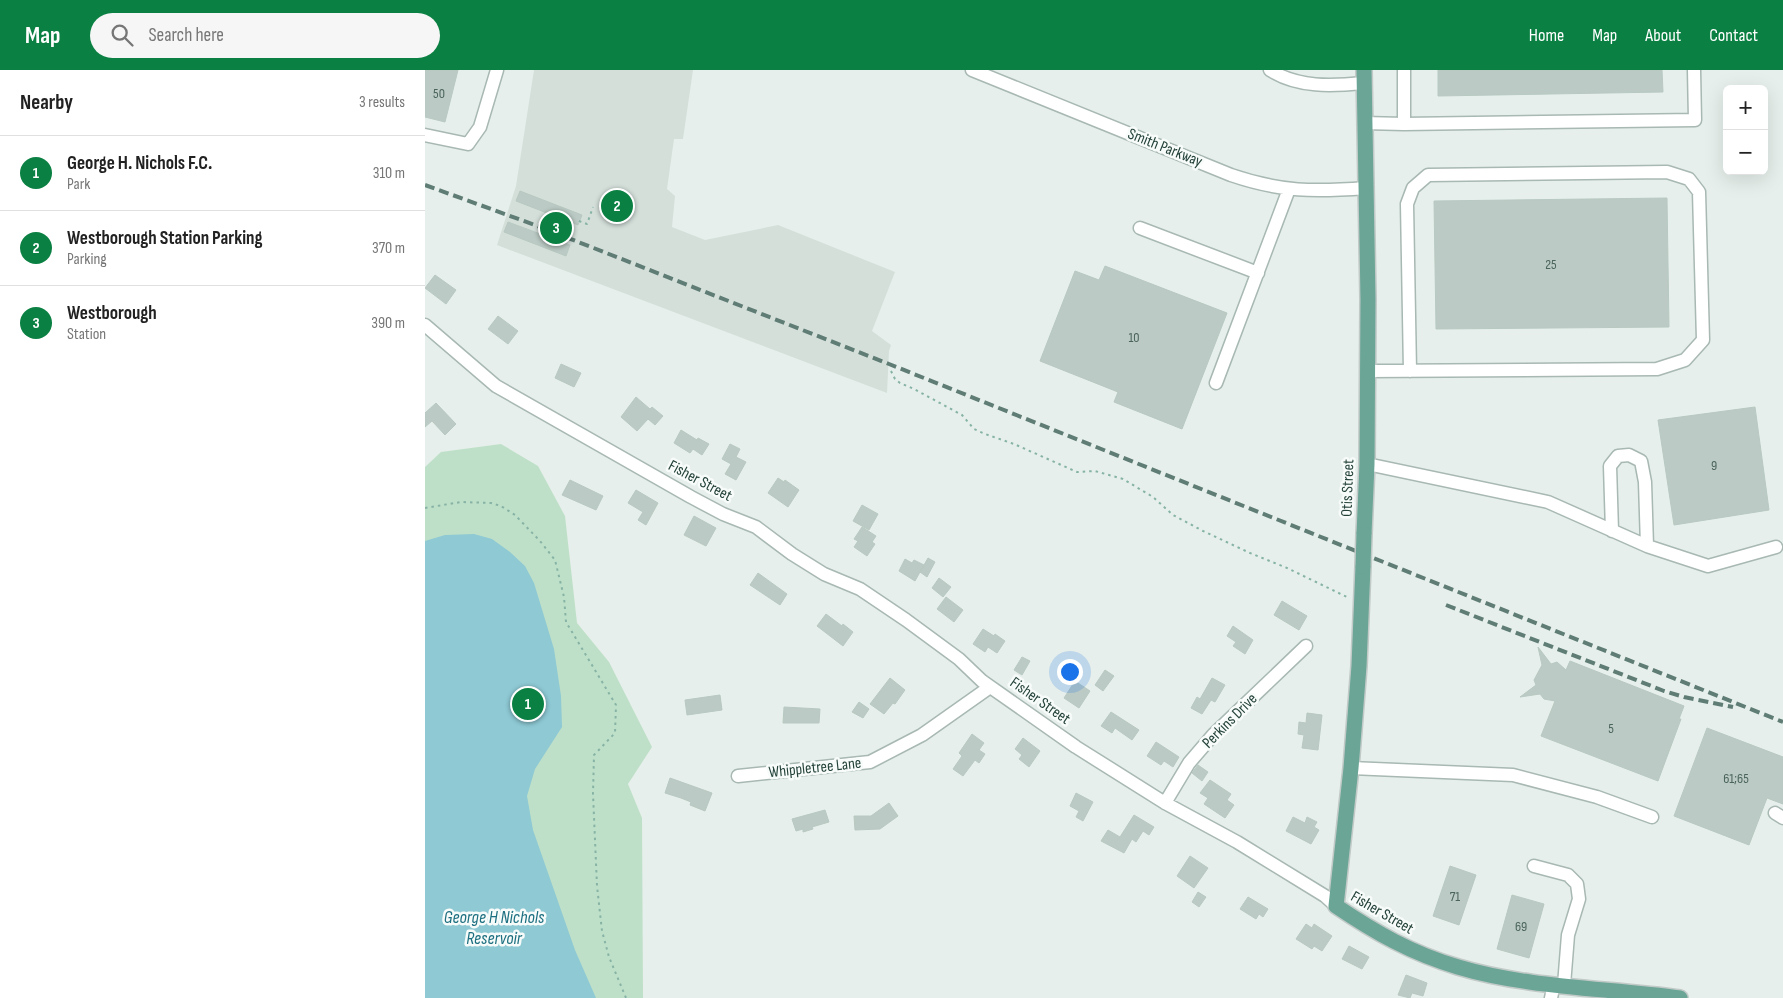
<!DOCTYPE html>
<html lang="en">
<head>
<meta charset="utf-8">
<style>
  body { margin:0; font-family:"Sofia Sans Condensed",sans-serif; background:#f6f6f6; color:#222 }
  .controls { position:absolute; right:15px; top:15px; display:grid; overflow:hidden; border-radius:8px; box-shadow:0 5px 20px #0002 }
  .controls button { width:45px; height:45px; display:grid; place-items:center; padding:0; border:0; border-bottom:1px solid #e0e0e0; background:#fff; color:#222; font:25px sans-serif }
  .you { position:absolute; left:644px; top:601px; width:18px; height:18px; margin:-12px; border:4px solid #fff; border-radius:50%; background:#1a73e8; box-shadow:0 0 0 8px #1a73e833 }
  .badge { display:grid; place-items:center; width:32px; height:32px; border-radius:50%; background:#0b8043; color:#fff; font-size:16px; font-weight:700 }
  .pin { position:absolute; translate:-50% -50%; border:2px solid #fff; box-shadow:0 1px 5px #0006 }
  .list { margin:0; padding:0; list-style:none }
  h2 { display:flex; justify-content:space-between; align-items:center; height:65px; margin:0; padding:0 20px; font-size:21px }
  h2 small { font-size:16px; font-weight:400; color:#767676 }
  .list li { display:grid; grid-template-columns:32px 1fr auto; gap:15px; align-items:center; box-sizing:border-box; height:75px; padding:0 20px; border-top:1px solid #e0e0e0 }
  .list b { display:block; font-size:19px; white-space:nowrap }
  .list p { margin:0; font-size:16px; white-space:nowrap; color:#767676 }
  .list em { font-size:16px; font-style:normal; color:#767676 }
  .icon { flex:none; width:28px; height:28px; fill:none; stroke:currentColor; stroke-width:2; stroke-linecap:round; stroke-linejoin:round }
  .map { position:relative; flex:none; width:1358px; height:928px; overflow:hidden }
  header { display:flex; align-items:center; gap:30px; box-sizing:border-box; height:70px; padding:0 25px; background:#0b8043; color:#fff }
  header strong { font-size:24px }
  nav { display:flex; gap:28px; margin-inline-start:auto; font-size:18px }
  .search { width:350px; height:45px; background:#f6f6f6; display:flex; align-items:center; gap:12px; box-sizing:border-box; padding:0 18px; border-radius:28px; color:#767676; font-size:19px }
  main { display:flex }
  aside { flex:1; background:#fff }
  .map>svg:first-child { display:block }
  .built { fill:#d4dfda }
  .green { fill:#bfe0c8 }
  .water { fill:#8ec9d4 }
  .building { fill:#bbcac4; stroke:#b8c9c2 }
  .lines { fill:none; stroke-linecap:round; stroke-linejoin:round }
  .minor-casing { stroke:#a8b8b2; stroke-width:15 }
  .major-casing { stroke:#c2cac8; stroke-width:18 }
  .path { stroke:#86b3a5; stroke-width:2; stroke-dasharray:2.5 4; stroke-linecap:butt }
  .minor { stroke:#fff; stroke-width:12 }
  .major { stroke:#6aa596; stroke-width:15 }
  .rail { stroke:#5f7d75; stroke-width:4; stroke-dasharray:10 5; stroke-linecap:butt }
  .major-bridge-casing { stroke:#c2cac8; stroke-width:18; stroke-linecap:butt }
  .major-bridge { stroke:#6aa596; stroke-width:15 }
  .labels { text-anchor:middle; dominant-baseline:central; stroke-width:5; stroke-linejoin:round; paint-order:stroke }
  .number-label { font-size:14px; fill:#4a645c }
  .street-label { font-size:16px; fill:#24423a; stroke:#f7fbf9 }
  .water-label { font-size:18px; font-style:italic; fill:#1c6f80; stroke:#f7fbf9 }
</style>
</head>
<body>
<header>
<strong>Map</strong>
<div class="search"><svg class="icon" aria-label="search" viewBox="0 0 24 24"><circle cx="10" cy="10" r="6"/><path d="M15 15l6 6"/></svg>Search here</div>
<nav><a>Home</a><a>Map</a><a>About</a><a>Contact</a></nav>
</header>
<main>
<aside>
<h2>Nearby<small>3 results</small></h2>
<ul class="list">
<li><span class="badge">1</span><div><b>George H. Nichols F.C.</b><p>Park</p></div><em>310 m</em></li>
<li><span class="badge">2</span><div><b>Westborough Station Parking</b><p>Parking</p></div><em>370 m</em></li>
<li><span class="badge">3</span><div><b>Westborough</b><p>Station</p></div><em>390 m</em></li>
</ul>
</aside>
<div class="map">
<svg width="1358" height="928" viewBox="0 0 1358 928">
  <rect width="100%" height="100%" fill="#e6efeb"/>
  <path class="built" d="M109 0H268L258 69H249L242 119 250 126 247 157 280 170 353 155 470 202 447 261 466 275 464 281 462 323 72 175 91 116Z"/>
  <path class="green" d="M76 374 113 396 140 446 152 553 184 592 227 677 203 714 217 748 218 928H0V397L16 382Z"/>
  <path class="water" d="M49 464 67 469 85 482 100 496 109 513 129 579 136 626 137 657 110 699 102 726 108 760 150 880 171 928H0V471L20 465Z"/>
  <path class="building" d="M0 0H33L20 52 0 47Z
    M1013 0H1237L1238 22 1013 26Z
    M95 121 157 145 153 155 91 131Z
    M1242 128 1244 257 1011 259 1009 131Z
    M83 152 145 175 141 186 79 162Z
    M680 196 802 243 757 359 689 332 693 322 615 291 650 201 674 210Z
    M10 205 31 220 21 234 0 218Z
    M73 246 93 261 83 274 63 259Z
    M136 294 156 303 149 317 130 308Z
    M211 327 225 339 227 337 238 346 230 355 223 349 212 361 196 347Z
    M11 333 31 354 20 365 7 351 0 357V343Z
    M1330 337 1344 440 1249 455 1233 350Z
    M256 360 272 370 273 368 284 374 277 385 268 379 265 383 249 373Z
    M305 374 315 379 311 387 321 392 311 410 300 404 306 394 297 389Z
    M353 408 359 412 360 410 374 420 363 437 343 423Z
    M145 410 178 426 171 440 137 425Z
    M211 420 233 433 221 455 213 450 218 442 203 433Z
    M437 435 453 444 444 460 428 451Z
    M269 446 291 458 281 476 259 465Z
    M437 457 451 466 447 472 450 474 442 486 429 477 433 471 429 469Z
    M503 488 510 492 502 507 495 502 490 511 474 501 480 489 487 493 489 490 499 495 495 502Z
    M333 503 362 524 355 535 325 515Z
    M514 508 526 517 518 527 507 518Z
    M521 527 538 540 529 552 512 539Z
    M857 531 882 546 874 560 849 545Z
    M401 544 417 556 418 554 428 562 418 576 392 556Z
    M808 556 828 570 820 584 808 576 811 572 802 566Z
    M558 559 569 566 570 564 580 571 572 583 563 577 560 582 548 574Z
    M1113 577 1126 594 1132 592 1141 600 1145 591 1259 636 1254 649H1256L1233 711 1116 666 1130 631 1119 629 1115 624 1095 627 1111 615 1109 610 1117 595Z
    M597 587 605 591 597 605 589 600Z
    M680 600 689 606 678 621 670 615Z
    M465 608 480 620 470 634 468 633 459 644 445 634Z
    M787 608 800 615 790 632 786 630 777 644 766 638 772 627 775 629Z
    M650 611 665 621 654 638 639 628Z
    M295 625 297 640 262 645 260 630Z
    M434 632 444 639 438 648 427 642Z
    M359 637 395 639 394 653H358Z
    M686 642 714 660 707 670 690 658 687 663 676 656Z
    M882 643 897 645 893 680 877 678 879 665 873 664 874 652 881 653Z
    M1282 658 1358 687V734L1342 728 1324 775 1249 746Z
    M547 664 559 673 554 680 560 684 554 693 550 690 538 706 528 699 537 686 534 683Z
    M598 668 615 681 604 697 594 689 597 685 590 679Z
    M731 672 754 687 748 697 739 691 736 695 722 686Z
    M773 695 783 702 777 711 767 703Z
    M245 708 287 723 280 741 265 735 266 732 256 728 240 723Z
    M785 710 806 724 802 730 809 735 800 748 779 734 783 728 775 723Z
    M651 723 668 732 658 751 651 747 654 741 645 736Z
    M464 733 473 746 455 759 430 760 429 746H446Z
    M400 740 404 752 387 757 388 759 378 762V759L371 761 367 749Z
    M709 745 729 757 724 765 718 761 711 772 707 769 699 783 676 771 683 760 695 767Z
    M868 747 880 753 882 747 892 752 889 757 894 760 886 774 861 761Z
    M765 786 783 798 769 818 752 806Z
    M1025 796 1051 805 1034 855 1008 846Z
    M773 822 781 827 774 837 767 832Z
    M1087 825 1119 834 1104 888 1072 879Z
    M823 827 843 839 838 847 834 844 831 849 815 839Z
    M881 854 887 858 889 854 907 866 897 881 889 876 887 879 871 869Z
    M924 876 944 887 937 899 917 889Z
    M981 905 1002 913 998 926 987 923 985 928 973 925Z"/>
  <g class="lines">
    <defs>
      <path id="minor" d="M547 0 806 105C856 122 889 122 941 118
        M845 0C873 18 907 16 939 13
        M979 0V54
        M939 53 979 54 1270 50 1269 0
        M0 65 43 74 55 57 72 0
        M715 158 833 203
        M0 255 71 316 266 427 298 444 331 457 367 484 399 504 435 519 481 550 534 589 557 611 651 677 740 733 812 772 900 826 911 836
        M942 301 1232 299 1260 290 1278 270 1274 122 1264 109 1242 102 1003 105 988 118 982 134 985 301
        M791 313 864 119
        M942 394 1123 432 1222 476 1283 496 1351 477
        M1187 461 1185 396 1193 386 1204 385 1216 391 1220 412 1222 476
        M926 698 1088 705 1172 727 1227 747
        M313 706 445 692 497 665 565 617
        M740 733 764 693 789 664 881 576
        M1350 743 1358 748
        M1109 796 1143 805 1152 814 1154 829 1143 865 1139 915
        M1126 928 1129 914"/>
      <path id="major" d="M939 0 943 229 942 394 939 464
        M938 496 934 596 926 698 911 836C951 863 986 883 1033 897 1103 918 1183 918 1255 928"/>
    </defs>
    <use href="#minor" class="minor-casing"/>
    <use href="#major" class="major-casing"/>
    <path class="path" d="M154 151 162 154 168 137
      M466 301 470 309 475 313 489 319 537 345 549 359 560 364 589 374 652 402 670 401 698 409 728 427 748 445 778 461 825 483 862 498 922 527
      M0 438 36 432 66 433 76 436 90 445 115 471 130 490 139 527 141 552 191 635 190 663 169 685 168 724 172 816 177 861 184 887 201 928"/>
    <use href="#minor" class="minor"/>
    <use href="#major" class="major"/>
    <path class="rail" d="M0 115 110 155 464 294 1358 652
      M1021 535 1239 621 1259 627 1308 637"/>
    <defs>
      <path id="major-bridge" d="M938 496 939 464"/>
    </defs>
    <use href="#major-bridge" class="major-bridge-casing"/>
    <use href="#major-bridge" class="major-bridge"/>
  </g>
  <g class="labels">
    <g class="number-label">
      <text x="14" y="23">50</text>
      <text x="1126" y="194">25</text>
      <text x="709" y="267">10</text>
      <text x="1289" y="395">9</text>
      <text x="1186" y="658">5</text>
      <text x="1311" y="708">61;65</text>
      <text x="1030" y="826">71</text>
      <text x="1096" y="856">69</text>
    </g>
    <g class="street-label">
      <text transform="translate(740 78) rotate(22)">Smith Parkway</text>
      <text transform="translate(275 411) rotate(28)">Fisher Street</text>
      <text transform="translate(923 418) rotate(-88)">Otis Street</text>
      <text transform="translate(615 631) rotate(35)">Fisher Street</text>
      <text transform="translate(805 651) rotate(-45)">Perkins Drive</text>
      <text transform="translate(390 698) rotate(-6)">Whippletree Lane</text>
      <text transform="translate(957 843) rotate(30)">Fisher Street</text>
    </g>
    <g class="water-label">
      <text x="69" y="847">George H Nichols<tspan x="69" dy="21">Reservoir</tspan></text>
    </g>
  </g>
</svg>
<div class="controls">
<button>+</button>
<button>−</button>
</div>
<div class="you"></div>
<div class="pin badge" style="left:103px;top:634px">1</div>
<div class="pin badge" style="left:192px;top:136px">2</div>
<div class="pin badge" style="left:131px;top:158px">3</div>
</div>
</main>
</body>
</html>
